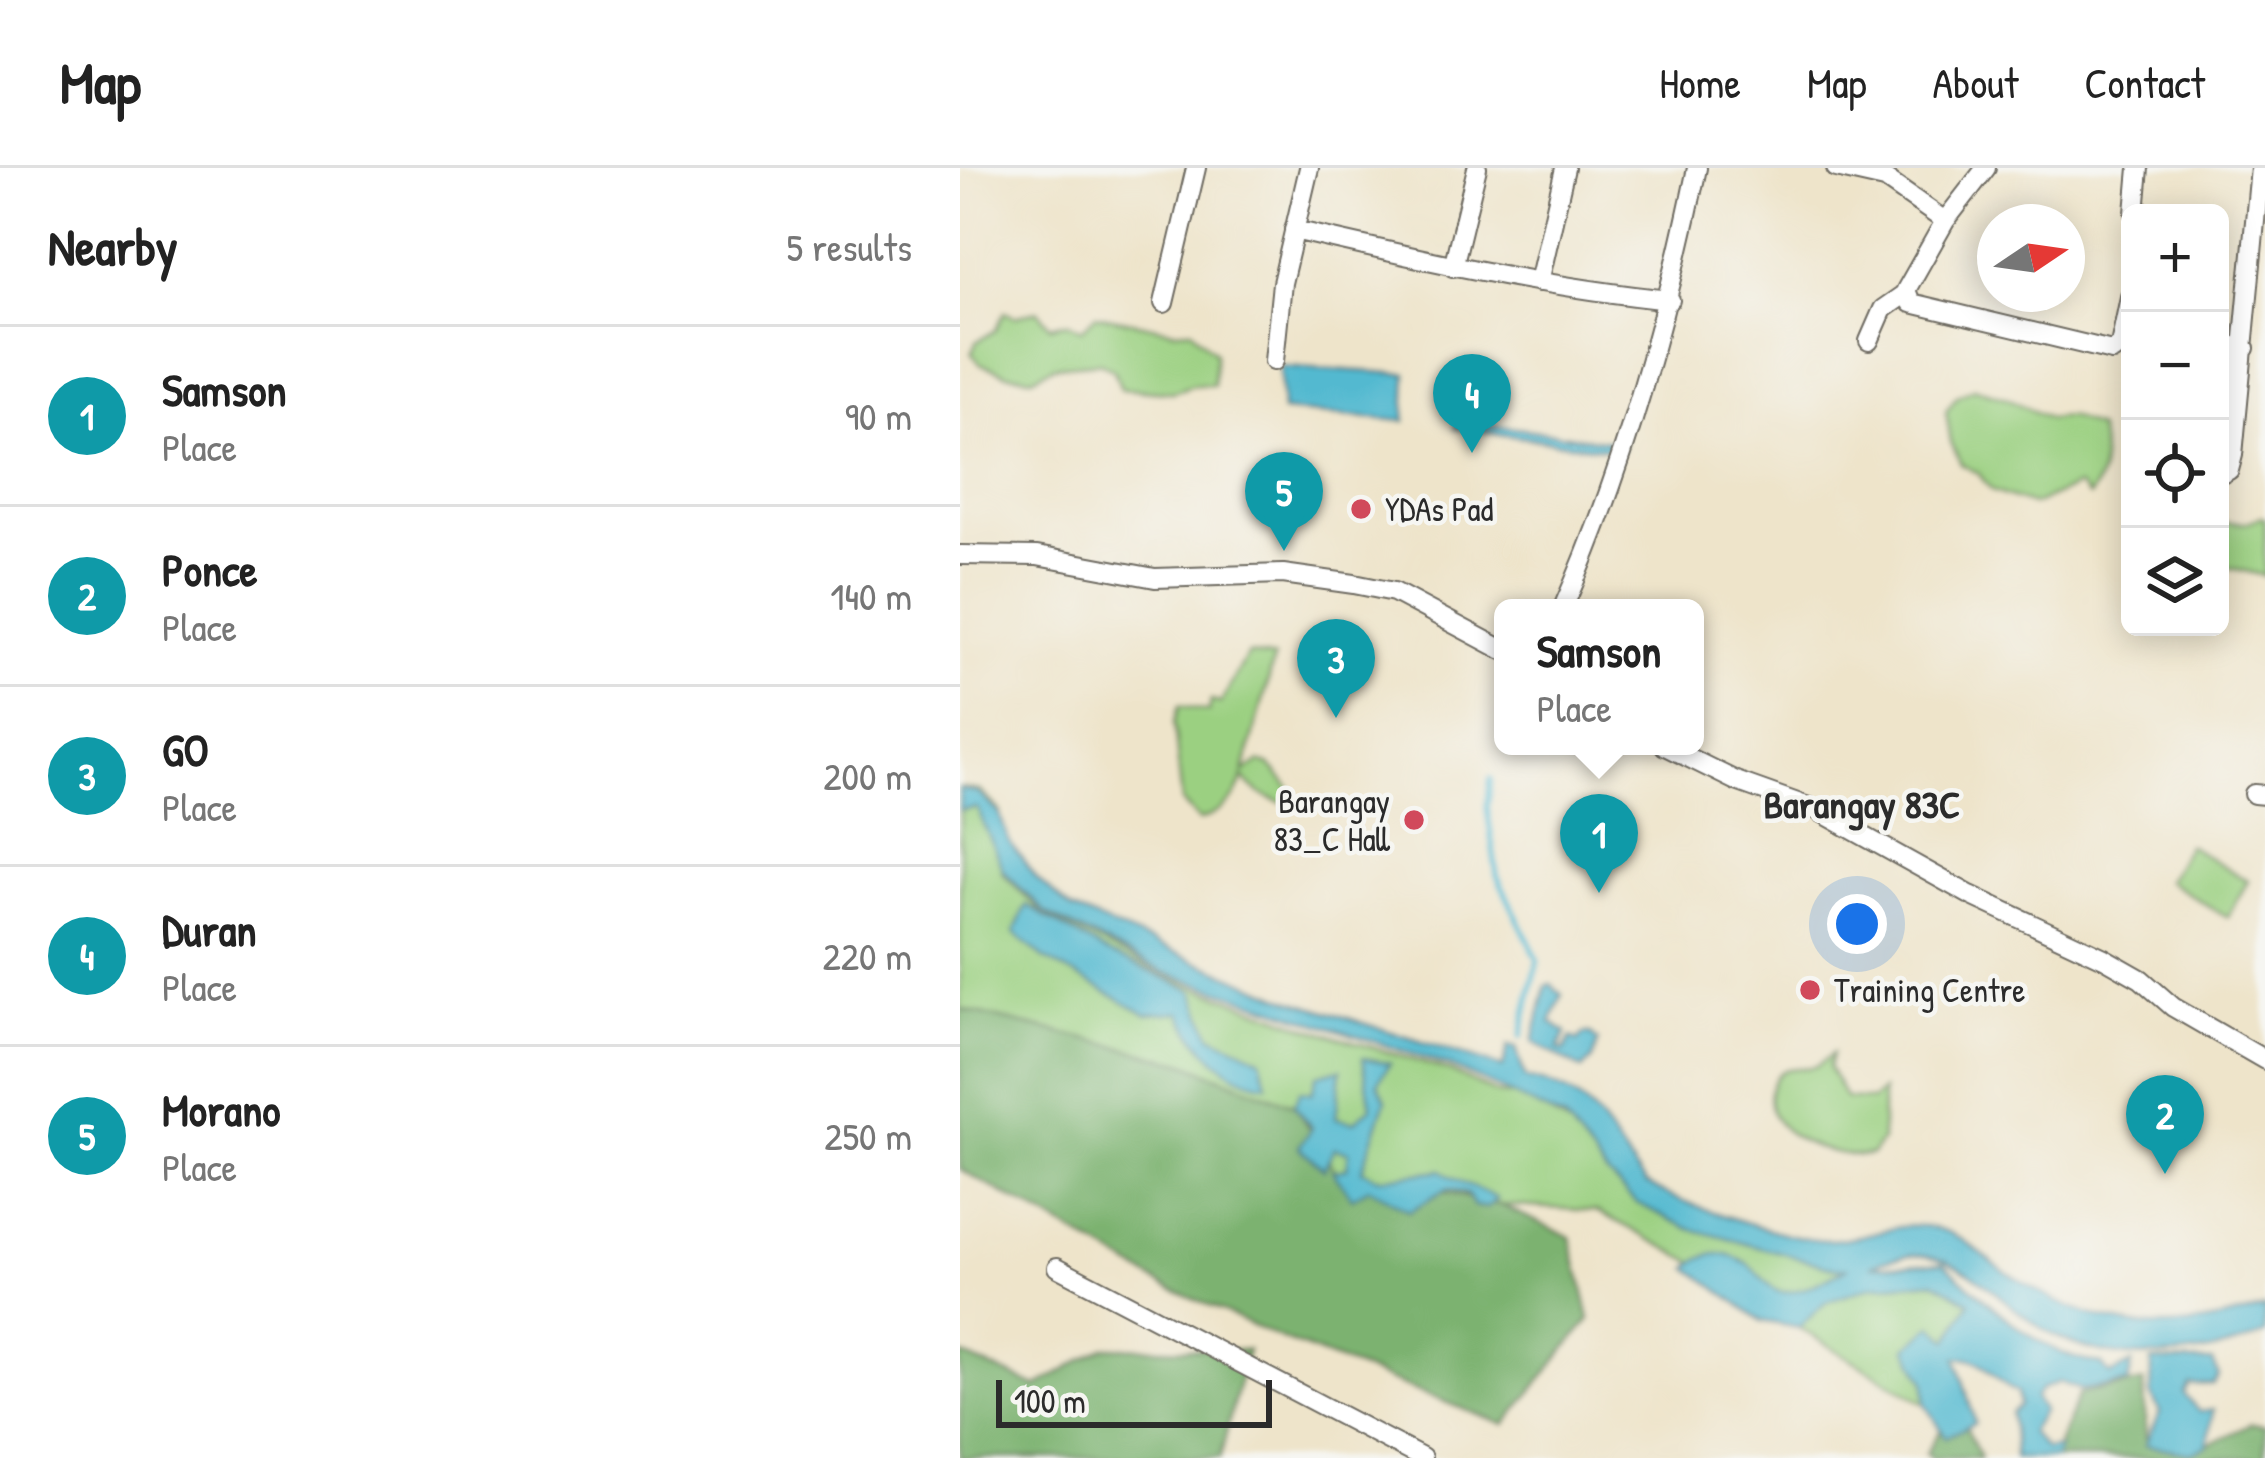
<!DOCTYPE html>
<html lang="en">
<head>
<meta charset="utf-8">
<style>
  body { margin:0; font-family:"Patrick Hand",sans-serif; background:#f6f6f6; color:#222 }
  .controls { position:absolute; right:36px; top:36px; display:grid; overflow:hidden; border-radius:18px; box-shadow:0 6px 30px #0003 }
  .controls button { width:108px; height:108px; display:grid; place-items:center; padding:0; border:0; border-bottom:3px solid #e0e0e0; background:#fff; color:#222; font:60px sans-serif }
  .compass { position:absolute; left:1017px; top:36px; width:108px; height:108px; border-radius:50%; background:#fff; box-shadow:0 6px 30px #0003; rotate:77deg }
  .scale { position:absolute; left:36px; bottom:30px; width:276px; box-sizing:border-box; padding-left:12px; border:6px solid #2b2b2b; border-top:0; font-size:33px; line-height:42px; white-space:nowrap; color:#2b2b2b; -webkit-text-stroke:9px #f6f6f2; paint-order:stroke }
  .you { position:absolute; left:897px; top:756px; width:42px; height:42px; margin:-30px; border:9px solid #fff; border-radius:50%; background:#1a73e8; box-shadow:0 0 0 18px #1a73e833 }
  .badge { display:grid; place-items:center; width:78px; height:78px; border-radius:50%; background:#111827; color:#fff; font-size:39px; font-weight:700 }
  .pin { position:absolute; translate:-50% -99px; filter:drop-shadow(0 3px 6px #0008) }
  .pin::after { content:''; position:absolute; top:63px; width:42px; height:36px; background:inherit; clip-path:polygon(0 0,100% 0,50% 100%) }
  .popup { position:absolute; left:534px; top:431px; width:210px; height:156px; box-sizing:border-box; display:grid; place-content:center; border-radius:18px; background:#fff; filter:drop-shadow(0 3px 9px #0005); font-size:39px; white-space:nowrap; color:#767676 }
  .popup b { font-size:45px; color:#222 }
  .popup::after { content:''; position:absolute; left:50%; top:100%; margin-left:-24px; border:24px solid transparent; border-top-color:#fff }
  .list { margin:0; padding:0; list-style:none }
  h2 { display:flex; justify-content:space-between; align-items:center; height:156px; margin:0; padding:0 48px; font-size:51px }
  h2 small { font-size:39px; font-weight:400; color:#767676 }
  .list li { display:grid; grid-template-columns:78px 1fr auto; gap:36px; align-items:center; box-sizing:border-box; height:180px; padding:0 48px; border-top:3px solid #e0e0e0 }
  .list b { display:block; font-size:45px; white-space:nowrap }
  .list p { margin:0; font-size:39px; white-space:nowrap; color:#767676 }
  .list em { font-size:39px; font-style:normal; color:#767676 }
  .icon { flex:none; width:66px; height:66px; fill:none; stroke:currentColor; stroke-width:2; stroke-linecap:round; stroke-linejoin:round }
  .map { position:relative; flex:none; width:1305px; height:1290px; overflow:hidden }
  header { display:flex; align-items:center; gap:72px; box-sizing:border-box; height:168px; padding:0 60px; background:#fff; border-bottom:3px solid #e0e0e0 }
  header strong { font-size:57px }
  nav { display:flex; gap:66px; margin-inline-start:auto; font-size:42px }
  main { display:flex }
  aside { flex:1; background:#fff }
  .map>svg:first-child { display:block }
  .green { fill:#9bd081; stroke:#637e56; stroke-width:3 }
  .forest { fill:#7cb26f; stroke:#546e4d; stroke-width:3 }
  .water { fill:#52b9d0; stroke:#3e727e; stroke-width:3 }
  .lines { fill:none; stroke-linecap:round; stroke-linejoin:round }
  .stream { stroke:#52b9d0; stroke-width:6 }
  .minor-casing { stroke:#6f6c63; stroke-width:22 }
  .minor { stroke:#fff; stroke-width:18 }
  .poi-dot { fill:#d1495b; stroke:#f6f6f2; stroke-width:4.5 }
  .labels { text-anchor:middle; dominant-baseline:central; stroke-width:9; stroke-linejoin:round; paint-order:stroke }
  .poi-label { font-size:33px; fill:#2b2b2b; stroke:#f6f6f2; text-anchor:start }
  .quarter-label { font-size:39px; font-weight:bold; fill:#2b2b2b; stroke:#f6f6f2 }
</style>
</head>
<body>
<header>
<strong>Map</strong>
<nav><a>Home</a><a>Map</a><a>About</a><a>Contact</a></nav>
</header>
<main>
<aside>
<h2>Nearby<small>5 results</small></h2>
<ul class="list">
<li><span class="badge" style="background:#0f9aa8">1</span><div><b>Samson</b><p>Place</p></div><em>90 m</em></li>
<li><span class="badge" style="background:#0f9aa8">2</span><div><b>Ponce</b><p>Place</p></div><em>140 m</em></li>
<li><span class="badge" style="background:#0f9aa8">3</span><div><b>GO</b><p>Place</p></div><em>200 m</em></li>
<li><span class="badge" style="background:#0f9aa8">4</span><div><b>Duran</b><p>Place</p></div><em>220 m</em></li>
<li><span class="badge" style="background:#0f9aa8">5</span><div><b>Morano</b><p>Place</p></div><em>250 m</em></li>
</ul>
</aside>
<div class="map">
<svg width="1305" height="1290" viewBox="0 0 1305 1290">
  <rect width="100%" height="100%" fill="#f6f6f2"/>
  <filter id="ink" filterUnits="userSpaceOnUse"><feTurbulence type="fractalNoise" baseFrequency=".00833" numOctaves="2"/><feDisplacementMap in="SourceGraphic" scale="24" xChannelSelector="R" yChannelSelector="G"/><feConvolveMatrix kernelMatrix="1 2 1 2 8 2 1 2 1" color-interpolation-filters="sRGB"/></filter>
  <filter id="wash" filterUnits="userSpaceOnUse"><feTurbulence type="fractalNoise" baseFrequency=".004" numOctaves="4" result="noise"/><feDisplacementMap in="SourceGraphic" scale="48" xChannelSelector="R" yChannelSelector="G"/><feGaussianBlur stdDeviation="2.7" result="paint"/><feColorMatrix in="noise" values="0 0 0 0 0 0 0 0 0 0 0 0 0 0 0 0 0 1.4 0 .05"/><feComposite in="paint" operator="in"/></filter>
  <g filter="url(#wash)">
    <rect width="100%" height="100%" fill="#eee4ca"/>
    <path class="green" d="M78 143 91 158 108 154 122 161 136 147 213 162 232 161 255 185 253 217H233L213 224 161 221 154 202 140 194 95 198 72 209 47 206 21 196 12 186 16 174 36 162 45 144 55 149Z
      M1014 220 1047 230 1089 251 1108 248 1137 260C1145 285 1145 308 1129 329L1118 318 1072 337 1032 323 1018 305 1001 296 991 274 986 243 997 228Z
      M1301 349 1305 351V408L1260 397V354L1286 355Z
      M288 486 314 491 284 604 300 594 310 597 342 634 338 639C316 633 297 629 283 609 278 632 261 646 239 652L222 634 214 555 219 538 249 544 251 533 261 535Z
      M0 620 20 623 40 643 42 704 82 745 206 808 350 860 489 903 538 926 566 929 617 964 647 1006 840 1088 878 1099 895 1097 866 1134 913 1118 975 1113 1010 1134 966 1214V1236L839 1160 845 1152 637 1043 540 1037 419 1010 392 1030 0 879Z
      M1228 677 1288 713 1267 749 1207 713Z
      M872 886 869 899 885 930 912 932 922 923V973L912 986C875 993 791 966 813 914 822 894 840 903 856 898 858 897 870 888 872 886Z"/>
    <path class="forest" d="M0 841 222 894 334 937 392 1029 419 1010 540 1037 611 1069 630 1151 545 1257 324 1172 198 1114 0 1001Z
      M146 1179 287 1182 260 1290H0V1186L76 1219Z
      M1184 1214 1186 1277 1231 1285 1291 1256 1305 1258V1290H1092L1119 1226Z
      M997 1238 1020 1290H973L966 1285Z"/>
    <path class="water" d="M320 198 447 206 445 253 322 243Z
      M497 252 664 275 661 283 495 260Z
      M0 621 18 625 39 645 49 673 77 711 112 741 320 828 543 900 548 878 556 880 565 910C638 924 642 963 686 1015 717 1034 833 1073 869 1072 906 1072 940 1051 976 1060 1003 1066 1023 1088 1045 1103 1138 1165 1200 1171 1305 1140V1166C1251 1190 1170 1197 1113 1176 1035 1148 1001 1053 912 1097L984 1094C1028 1134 1079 1188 1141 1196L1150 1207 1172 1196 1168 1215 1121 1222 1099 1214 1082 1221 1075 1230 1083 1243 1070 1264 1085 1281 1099 1279 1095 1290H1054L1051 1245 1059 1238 1057 1225C1034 1214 1024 1185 997 1190L1015 1255 986 1269 966 1236V1214L947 1180 973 1157 989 1172 1010 1134 975 1113 913 1118 866 1134 839 1160 802 1153 729 1100C745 1081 768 1083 789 1097 799 1105 806 1119 817 1123 837 1130 873 1107 889 1099L878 1100 731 1061 677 1035 647 1006 604 952 540 921 491 899 207 805 127 766 84 743 43 702 17 640 0 642Z
      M66 737 146 784 234 823 251 867 301 890 307 916C270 913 235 877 221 844L187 846 84 790 54 765Z
      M591 816 602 827 591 854 606 865 598 881 604 883 611 870 618 873 624 866H630L638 874 632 892 622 902 573 874 586 818Z
      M403 890 430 895 418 915 426 932 402 1002 419 1010 481 1002C498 1017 517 1019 537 1031L528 1040 514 1038 507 1026 487 1021 449 1043 409 1020 392 1030 373 1003 387 1000 389 984 374 980 364 1001 339 979 352 960 334 937 340 923 352 925 357 907 381 901 376 950 394 954 411 939Z
      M1192 1193 1253 1194 1259 1208 1253 1216 1230 1217 1224 1226 1239 1244 1253 1242 1248 1278 1231 1285 1185 1277 1200 1245 1191 1226Z"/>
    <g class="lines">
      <path class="stream" d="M531 611 527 639 537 708 578 792 561 869"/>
    </g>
  </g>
  <g filter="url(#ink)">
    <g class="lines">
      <defs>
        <path id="minor" d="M876 0 925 11 985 53
          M1026 0 985 53 946 122 951 135 1152 183 1160 177 1170 129
          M1175 45 1179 0
          M334 62C459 91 583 119 710 132
          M493 99 517 0
          M579 114 605 0
          M204 135 236 0
          M909 173 923 141 946 125
          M1260 176 1285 180
          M314 193 322 115 349 0
          M1260 307 1269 302 1273 287 1300 0
          M0 387 77 388 195 410 323 406 394 416 434 424 543 482
          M603 440C665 300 706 150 737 0
          M705 578 776 613 857 642 1010 727 1144 790 1181 811 1213 839 1305 892
          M1294 626 1305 627
          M97 1099 462 1290"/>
      </defs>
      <use href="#minor" class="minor-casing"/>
      <use href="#minor" class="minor"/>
    </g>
  </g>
  <g class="poi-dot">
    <circle cx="401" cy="341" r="12"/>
    <circle cx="454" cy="652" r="12"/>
    <circle cx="850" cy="822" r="12"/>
  </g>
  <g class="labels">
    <g class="poi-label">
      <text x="425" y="341">YDAs Pad</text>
      <text x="430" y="633" text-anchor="end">Barangay<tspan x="430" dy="38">83_C Hall</tspan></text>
      <text x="874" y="822">Training Centre</text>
    </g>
    <g class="quarter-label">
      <text x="902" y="635">Barangay 83C</text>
    </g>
  </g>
</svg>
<div class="controls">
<button>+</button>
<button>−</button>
<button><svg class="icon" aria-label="locate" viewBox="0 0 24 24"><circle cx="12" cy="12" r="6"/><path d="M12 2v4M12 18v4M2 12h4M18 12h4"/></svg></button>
<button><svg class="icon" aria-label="layers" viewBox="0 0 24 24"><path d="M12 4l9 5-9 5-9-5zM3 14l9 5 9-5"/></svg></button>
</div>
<svg class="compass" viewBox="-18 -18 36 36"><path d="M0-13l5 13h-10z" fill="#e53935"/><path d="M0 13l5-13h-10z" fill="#767676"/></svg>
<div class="scale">100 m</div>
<div class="you"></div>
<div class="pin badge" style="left:639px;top:725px;background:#0f9aa8">1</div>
<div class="popup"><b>Samson</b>Place</div>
<div class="pin badge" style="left:1205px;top:1006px;background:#0f9aa8">2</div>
<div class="pin badge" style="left:376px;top:550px;background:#0f9aa8">3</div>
<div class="pin badge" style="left:512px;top:285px;background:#0f9aa8">4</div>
<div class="pin badge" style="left:324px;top:383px;background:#0f9aa8">5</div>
</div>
</main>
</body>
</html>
